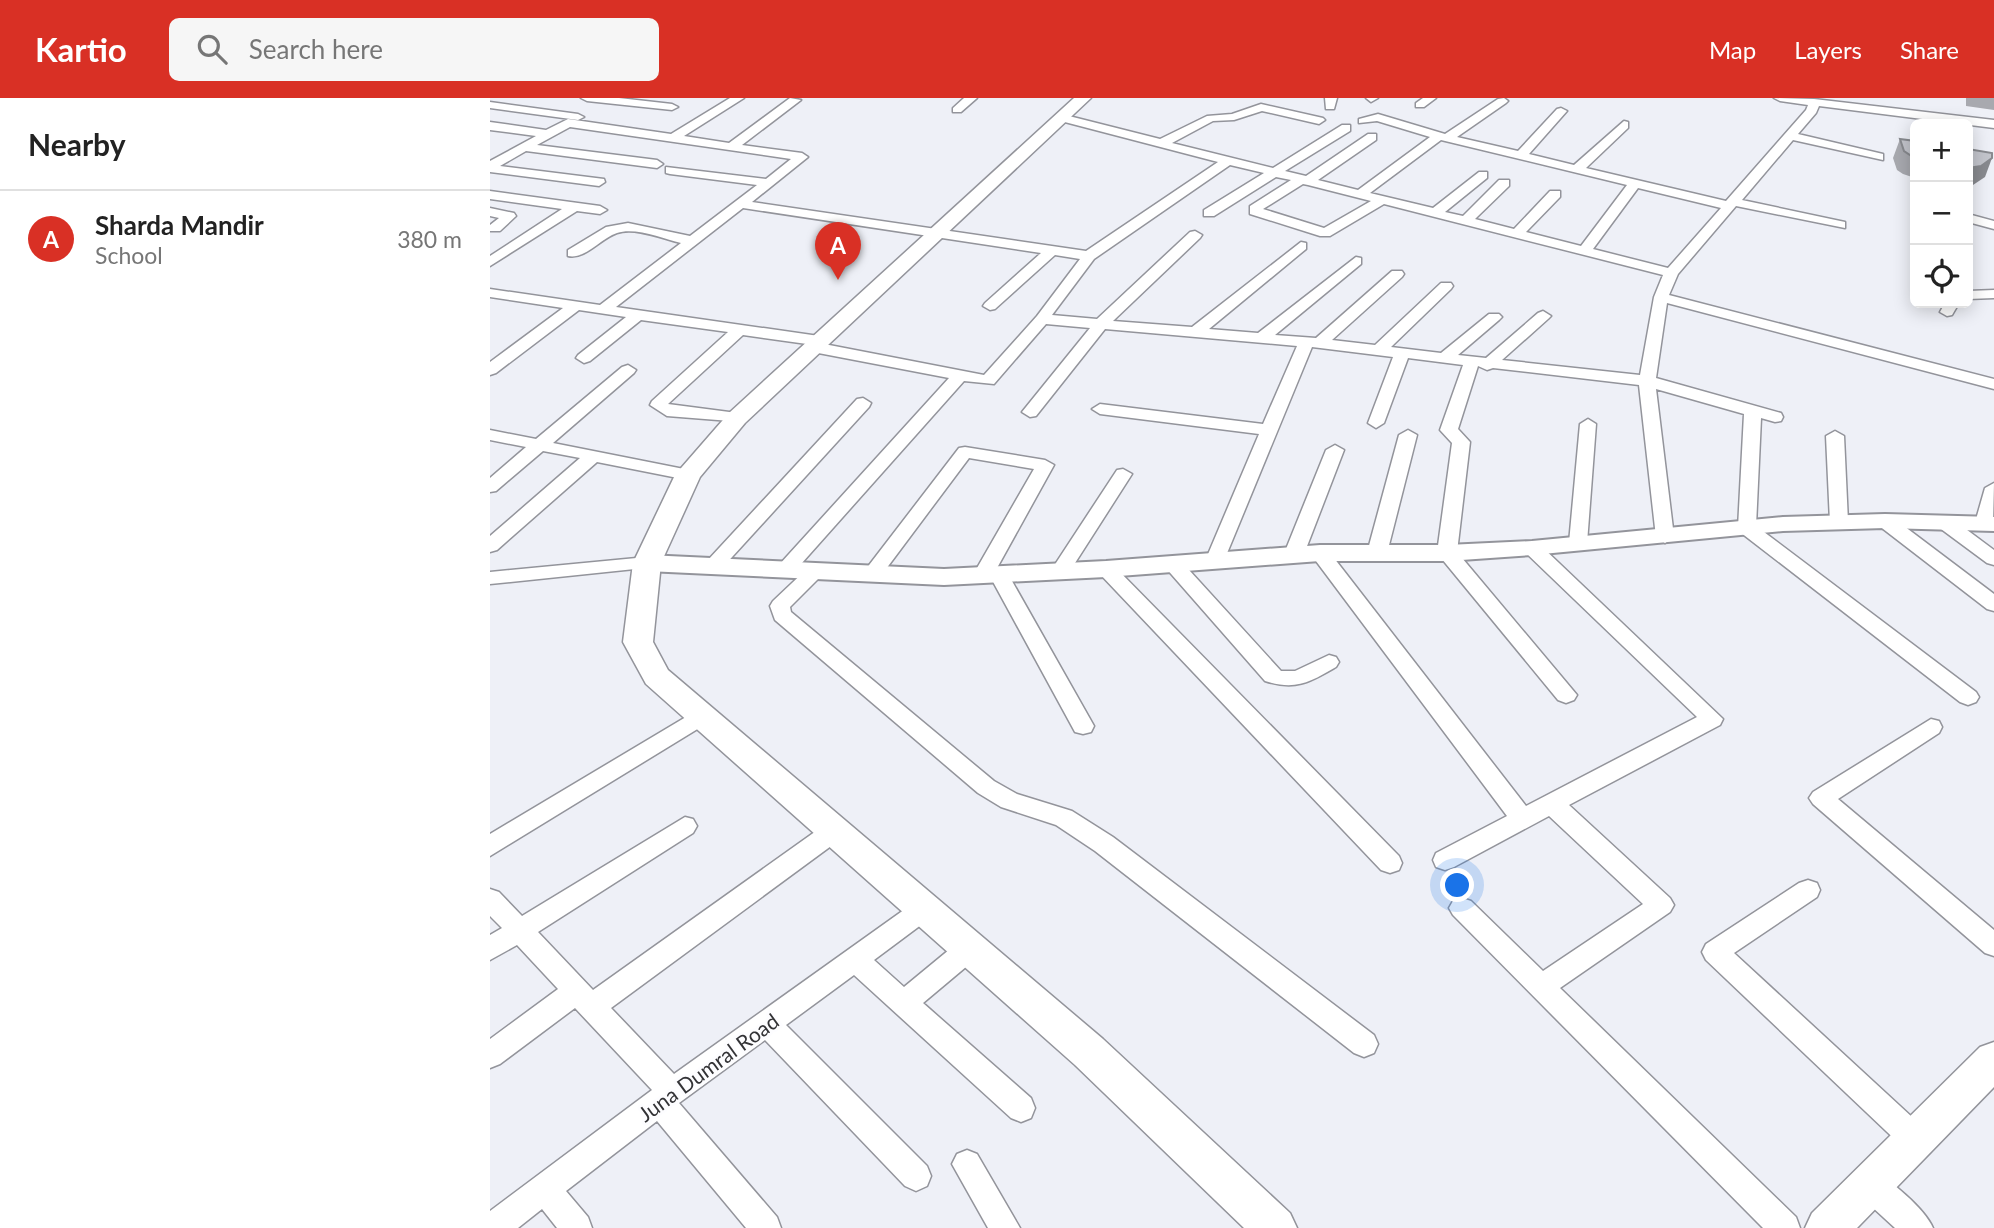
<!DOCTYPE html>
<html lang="en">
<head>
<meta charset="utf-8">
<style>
  body { margin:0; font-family:Lato,sans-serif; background:#f6f6f6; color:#222 }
  .controls { position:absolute; right:21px; top:21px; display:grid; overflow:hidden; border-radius:10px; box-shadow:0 4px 18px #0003 }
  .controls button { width:63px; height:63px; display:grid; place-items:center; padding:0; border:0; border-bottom:2px solid #e0e0e0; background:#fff; color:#222; font:35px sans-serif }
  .you { position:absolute; left:968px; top:788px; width:24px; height:24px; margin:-18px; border:5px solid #fff; border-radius:50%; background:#1a73e8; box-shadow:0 0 0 10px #1a73e833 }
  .badge { display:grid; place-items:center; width:46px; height:46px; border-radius:50%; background:#d93025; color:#fff; font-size:23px; font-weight:700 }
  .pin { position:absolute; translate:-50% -58px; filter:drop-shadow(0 2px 4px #0008) }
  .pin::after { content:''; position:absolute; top:37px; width:24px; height:21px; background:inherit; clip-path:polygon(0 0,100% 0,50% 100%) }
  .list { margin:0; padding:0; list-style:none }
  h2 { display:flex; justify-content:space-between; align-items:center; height:91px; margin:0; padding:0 28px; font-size:30px }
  h2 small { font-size:23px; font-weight:400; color:#767676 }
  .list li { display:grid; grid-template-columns:46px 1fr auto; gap:21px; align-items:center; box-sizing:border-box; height:98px; padding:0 28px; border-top:2px solid #e0e0e0 }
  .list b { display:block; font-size:26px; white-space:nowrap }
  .list p { margin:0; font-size:23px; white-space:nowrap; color:#767676 }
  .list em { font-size:23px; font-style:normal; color:#767676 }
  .icon { flex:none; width:38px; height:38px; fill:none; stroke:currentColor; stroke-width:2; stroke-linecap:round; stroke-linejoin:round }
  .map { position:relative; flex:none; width:1504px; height:1130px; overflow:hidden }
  header { display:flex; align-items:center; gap:42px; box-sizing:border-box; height:98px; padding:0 35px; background:#d93025; color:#fff }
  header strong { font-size:33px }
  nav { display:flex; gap:38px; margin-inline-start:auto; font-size:24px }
  .search { width:490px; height:63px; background:#f6f6f6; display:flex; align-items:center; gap:18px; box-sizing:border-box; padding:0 24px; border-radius:10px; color:#767676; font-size:26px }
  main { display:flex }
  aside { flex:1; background:#fff }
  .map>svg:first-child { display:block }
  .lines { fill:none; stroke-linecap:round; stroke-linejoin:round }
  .minor-casing { stroke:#93949b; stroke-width:3 }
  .tertiary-casing { stroke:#93949b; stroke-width:4 }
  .secondary-casing { stroke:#93949b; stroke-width:3 }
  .minor { fill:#fff; fill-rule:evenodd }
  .tertiary { fill:#fff; fill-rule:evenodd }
  .secondary { fill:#fff; fill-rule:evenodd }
  .wall { fill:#a8a9af }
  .shaded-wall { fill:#888a8f }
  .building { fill:#c3c5cc; stroke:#888a8f; stroke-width:2 }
  .labels { text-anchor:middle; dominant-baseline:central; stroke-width:6; stroke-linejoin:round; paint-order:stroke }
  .near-street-label { font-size:21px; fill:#333336; stroke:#fdfdff }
</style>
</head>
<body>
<header>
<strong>Kartio</strong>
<div class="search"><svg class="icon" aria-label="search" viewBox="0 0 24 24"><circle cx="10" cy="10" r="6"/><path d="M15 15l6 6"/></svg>Search here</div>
<nav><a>Map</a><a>Layers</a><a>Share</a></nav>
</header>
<main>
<aside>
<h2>Nearby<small></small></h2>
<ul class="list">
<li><span class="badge">A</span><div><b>Sharda Mandir</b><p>School</p></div><em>380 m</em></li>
</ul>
</aside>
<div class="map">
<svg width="1504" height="1130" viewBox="0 0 1504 1130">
  <rect width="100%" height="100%" fill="#eef0f7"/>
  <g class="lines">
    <defs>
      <path id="minor" d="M91 0H129L182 6 188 9 182 12 97 3Z
        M240 0H254L194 38 239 45 300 0 311 2 252 47 312 55 318 59 262 104 596 153 728 64 567 22 565 20 571 16 670 41 717 18 742 16 771 6 833 20 835 22 829 26 772 13 744 22 723 23 682 45 783 70 852 27H860V33L795 73 816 78 878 36H886V42L828 82 868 92 940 39 887 23 869 25V21L888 16 955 36 1008 1 1014 0 1018 3 1016 5 967 39 1028 53 1067 11 1071 10 1077 13 1039 56 1084 67 1134 23 1138 24V30L1096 70 1236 103 1316 12 1318 7 1290 3 1284 0 1324 1 1504 22V30L1329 8 1326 15 1308 36 1393 56V62L1303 42 1252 102 1355 124V130L1246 108 1188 176 1179 197 1504 281V291L1177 205 1166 280 1291 315 1293 319 1291 323 1285 324 1271 320 1266 428 1486 594 1489 599 1486 604 1478 607 1470 604 1250 434 1248 430 1254 316 1166 291 1184 439 1175 445 1166 439 1149 287 1003 270 997 272 988 268 968 331 980 344 967 454 1087 597 1084 602 1076 605 1068 602 947 455 962 345 950 332 973 267 918 260 894 325 886 330 878 325 903 259 822 249 733 465H719L716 461 769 336 610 316 602 311 610 306 773 326 807 248 615 231 546 318 540 319 532 314 600 230 556 226 504 286 474 283 303 475H289L286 471 289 467 459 280 323 254 317 252 315 249 317 246 253 237 178 306 247 315 253 316 255 320 253 324 177 318 160 307 162 303 238 234 151 222 100 263 94 265 86 260 88 257 136 219 89 212 6 275 0 277V264L73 210 0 199V191L110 207 191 145C173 141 146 129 127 135 111 140 95 162 78 158V152L116 129 138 125 200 138 267 87 180 76 176 75V69L276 81 301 61 80 29 47 47 167 62 173 66 167 70 36 53 10 68 114 81 115 84 109 88 0 74V63L46 38 0 32V24L56 32 78 21 181 36ZM951 42 1137 87 1091 148 1036 134 1070 99V93H1060L1024 131 985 121 1019 88V82H1009L973 118 955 114 997 80V74H989L943 110 880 95ZM740 67 774 75 714 112V118H724L786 79 801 82 760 108V116L830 138H840L894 106 1173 177 1164 199 1150 277 1012 262 1058 221 1061 218 1053 213 1048 215 996 260 968 257 1009 222 1012 219 1009 216H999L951 255 901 249 961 191 963 188 961 185H951L885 247 842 242 912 179 914 176 912 173H902L826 240 785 237 871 166V160L866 159 768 235 719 231 816 151V145L811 144 702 229 623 223 710 140 712 137 705 133 700 134 607 221 562 217 604 161ZM813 86 818 87 881 103 834 130 773 111ZM1148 90 1231 110 1178 170 1103 151ZM253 110 551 155 495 205 493 208 500 212 505 211 565 157 590 161 547 218 494 277 334 246 337 243 329 238 126 209Z
        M474 0H487L471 14H463V10Z
        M835 0H847L844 11H836Z
        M876 0H888L881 4Z
        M933 0H946L934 9H926V5Z
        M0 4 88 16 94 19 88 22 0 10Z
        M0 93 110 108 117 112 110 116 87 113 0 168V158L72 111 0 101Z
        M0 110 24 115 26 118 10 133H0V127L9 120 0 118Z
        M1478 116 1504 123V131L1478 124Z
        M1504 192V200L1478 201V193Z
        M1455 205H1469L1462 217 1457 218 1450 214Z
        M138 267 146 272 144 275 63 345 204 373 207 377 204 381 198 382 107 364 7 452 0 454V438L90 360 53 353 6 393 0 394V380L36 349 0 342V332L46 341 132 269Z
        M373 300 381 305 379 309 232 470H218L215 466 218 462 367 301Z
        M1098 321 1106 326 1097 445 1088 451 1079 445 1090 326Z
        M918 332 927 337 897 455 894 459H880L877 455 909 337Z
        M1345 333 1354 338 1358 424 1349 430 1340 424 1336 338Z
        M845 347 854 352 814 456 811 460H797L794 456 836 352Z
        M475 349 555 362 564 367 507 470 515 472 518 476 604 628 601 634 593 636 585 634 501 480 493 483 486 481 483 477 544 371 479 360 390 479H376L373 475 469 350Z
        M633 371 642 376 578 476H564L561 472 564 468 627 372Z
        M1504 385 1503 425 1494 431 1487 429 1485 425 1495 390Z
        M1395 417 1402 419 1504 496V513L1497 511 1388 427 1386 423 1388 419Z
        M1454 418 1461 420 1504 452V467L1497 465 1447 428 1445 424Z
        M1042 444 1049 446 1233 621 1230 627 1079 707 1180 800 1184 807 1180 814 1070 890 1306 1119 1310 1130H1273L963 817 959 810 963 803 972 800 981 803 1053 873 1153 806 1059 718 964 769 955 772 946 769 943 762 946 755 1017 718 820 455 823 451H837L1036 708 1207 619 1035 454 1032 450 1035 446Z
        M157 459 164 461 167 465 164 469 0 486V474Z
        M682 459 689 461 791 573H805L839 557 846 559 849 564 846 569C820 584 806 593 775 583L675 469 672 465 675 461Z
        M616 465 623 467 909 758 912 765 909 772 900 775 891 772 609 475 606 471 609 467Z
        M327 466 334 468 337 472 300 509 301 514 504 683 527 696 582 713 623 739 884 937 888 946 884 955 874 959 864 955 605 753 566 727 511 709 488 695 285 522 280 508 283 503 320 468Z
        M211 610 219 612 222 618 219 624 0 758V736Z
        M1441 621 1449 623 1452 629 1449 635 1348 701 1504 832V858L1495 855 1323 706 1319 700 1323 694Z
        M195 719 203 721 207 728 203 735 48 834 103 892 336 726 344 724 352 726 356 733 352 740 121 910 184 976 425 804 434 800 443 804 447 811 443 818 384 862 414 889 471 842 480 839 489 842 493 850 489 858 433 905 541 1000 545 1010 541 1020 531 1024 521 1020 364 877 296 927 437 1068 441 1078 437 1088 426 1093 415 1088 275 942 189 1005 287 1119 291 1130H256L167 1023 76 1093 98 1119 102 1130H67L52 1111 28 1130H0V1113L162 992 85 910 10 966 0 970V941L68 891 27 847 0 862V837L12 830 0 818V791L9 794 32 818Z
        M1318 782 1327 785 1330 792 1327 799 1244 855 1435 1031 1440 1041 1435 1051 1425 1055 1415 1051 1216 862 1212 854 1216 846 1309 785Z
        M477 1052 487 1056 530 1130H498L462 1066 467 1056Z
        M1380 1072C1399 1080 1435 1111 1443 1130H1405L1369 1097 1365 1087 1369 1077Z"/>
      <path id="tertiary" d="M1395 416 1504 419V433L1395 430 1293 433 1042 457 957 463H830L616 479 454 487 157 473 148 470 145 465 148 460 157 457 454 471 616 463 830 447H957L1042 443 1293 419Z"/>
      <path id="secondary" d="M584 0H601L255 325 210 379 171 465 163 544 178 572 613 941 800 1115 807 1130H754L585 967 156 586 133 544 143 465 185 377 239 315Z
        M1504 944V989L1367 1130H1315L1322 1115 1490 949Z"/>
    </defs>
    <use href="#minor" class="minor-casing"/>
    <use href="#tertiary" class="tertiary-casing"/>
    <use href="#secondary" class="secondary-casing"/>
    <use href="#minor" class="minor"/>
    <use href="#tertiary" class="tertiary"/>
    <use href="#secondary" class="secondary"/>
  </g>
  <path class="wall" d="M1476 0H1504V12L1476 8Z
    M1410 41 1425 43V80L1413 76 1407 72 1403 60Z"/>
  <path class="shaded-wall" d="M1502 60 1495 79 1483 87 1478 88V77L1481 70Z"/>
  <path class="building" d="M1410 41 1425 43V59L1420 57 1414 53Z
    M1478 51 1502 55V60L1491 68 1478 70Z"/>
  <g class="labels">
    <g class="near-street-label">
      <text transform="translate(218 969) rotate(-36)">Juna Dumral Road</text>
    </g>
  </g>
</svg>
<div class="controls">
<button>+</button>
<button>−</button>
<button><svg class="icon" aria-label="locate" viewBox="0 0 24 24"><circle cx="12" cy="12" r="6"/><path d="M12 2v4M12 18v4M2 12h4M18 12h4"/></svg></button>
</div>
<div class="you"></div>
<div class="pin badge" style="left:348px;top:182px">A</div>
</div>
</main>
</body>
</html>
